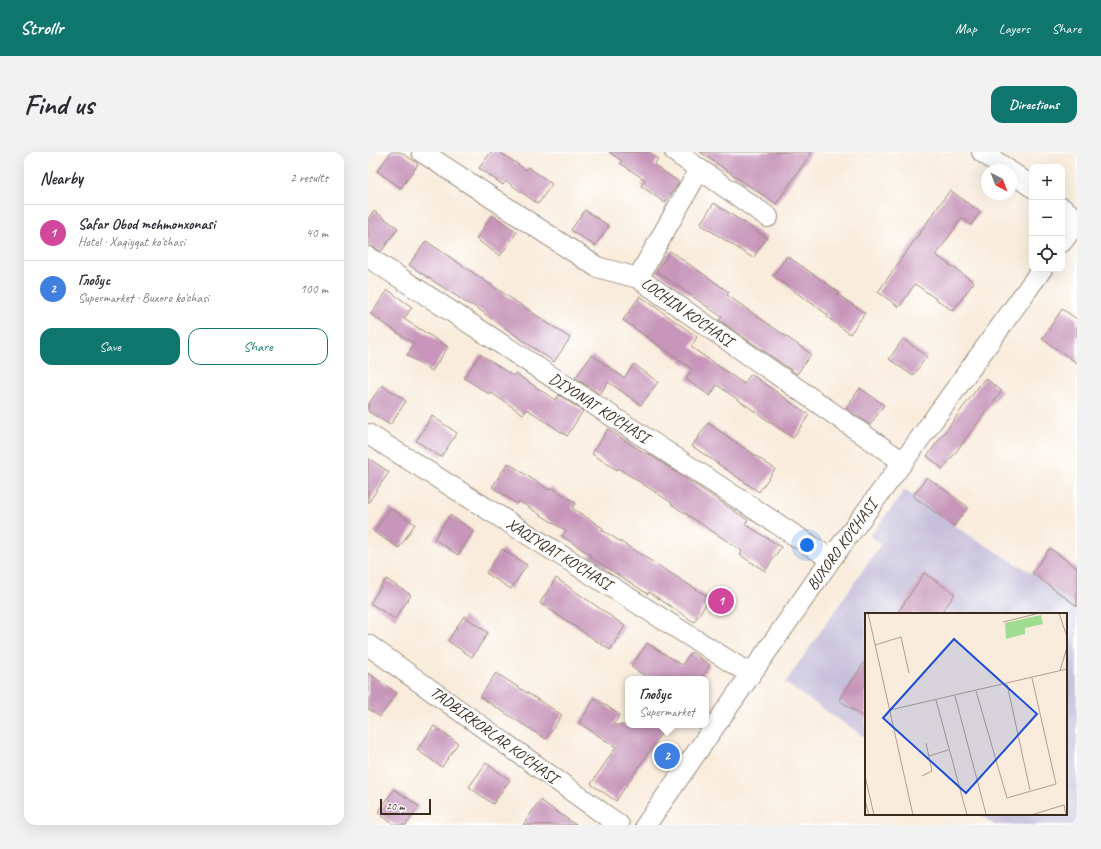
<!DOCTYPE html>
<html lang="en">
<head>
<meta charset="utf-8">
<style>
  body { margin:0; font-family:Caveat,sans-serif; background:#f2f2f3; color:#2b2b33 }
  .controls { position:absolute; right:12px; top:12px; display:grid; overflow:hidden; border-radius:8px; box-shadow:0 4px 16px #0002 }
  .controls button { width:36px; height:36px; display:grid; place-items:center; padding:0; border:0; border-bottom:1px solid #e1e1e2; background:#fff; color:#2b2b33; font:20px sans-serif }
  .compass { position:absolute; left:613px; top:12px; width:36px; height:36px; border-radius:50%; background:#fff; box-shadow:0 4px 16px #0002; rotate:138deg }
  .scale { position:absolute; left:12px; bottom:10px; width:51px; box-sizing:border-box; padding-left:4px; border:2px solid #3b2a1e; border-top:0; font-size:11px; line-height:14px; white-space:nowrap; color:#3b2a1e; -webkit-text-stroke:3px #fff; paint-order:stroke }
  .you { position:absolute; left:439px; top:393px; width:14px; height:14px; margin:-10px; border:3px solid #fff; border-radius:50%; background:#1a73e8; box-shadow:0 0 0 6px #1a73e833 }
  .badge { display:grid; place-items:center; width:26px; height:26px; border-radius:50%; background:#0f766e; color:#fff; font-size:13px; font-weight:700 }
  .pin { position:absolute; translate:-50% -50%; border:2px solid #fff; box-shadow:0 1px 4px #0006 }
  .popup { position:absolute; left:257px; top:524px; width:84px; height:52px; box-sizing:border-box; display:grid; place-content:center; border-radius:8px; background:#fff; filter:drop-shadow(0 1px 3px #0005); font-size:13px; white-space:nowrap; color:#7c7c81 }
  .popup b { font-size:15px; color:#2b2b33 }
  .popup::after { content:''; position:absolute; left:50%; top:100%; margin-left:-8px; border:8px solid transparent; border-top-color:#fff }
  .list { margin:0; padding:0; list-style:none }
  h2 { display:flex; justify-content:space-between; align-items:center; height:52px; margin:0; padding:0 16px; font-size:17px }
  h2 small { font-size:13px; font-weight:400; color:#7c7c81 }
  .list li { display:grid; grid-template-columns:26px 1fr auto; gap:12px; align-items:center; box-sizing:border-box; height:56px; padding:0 16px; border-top:1px solid #e1e1e2 }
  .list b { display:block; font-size:15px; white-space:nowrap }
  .list p { margin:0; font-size:13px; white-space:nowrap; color:#7c7c81 }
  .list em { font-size:13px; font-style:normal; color:#7c7c81 }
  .actions { display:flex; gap:8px; padding:12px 16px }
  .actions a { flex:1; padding:9px 0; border:1px solid #0f766e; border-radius:12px; text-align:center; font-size:14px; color:#0f766e }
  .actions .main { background:#0f766e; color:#fff }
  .icon { flex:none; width:22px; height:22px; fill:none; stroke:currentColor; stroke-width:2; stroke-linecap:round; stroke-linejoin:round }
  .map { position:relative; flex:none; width:709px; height:673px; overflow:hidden; border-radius:12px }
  header { display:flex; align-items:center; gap:24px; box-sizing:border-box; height:56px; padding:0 20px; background:#0f766e; color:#fff }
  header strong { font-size:19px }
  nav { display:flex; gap:22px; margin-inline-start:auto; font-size:14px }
  .intro { display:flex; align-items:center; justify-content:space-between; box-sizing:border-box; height:96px; padding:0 24px }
  h1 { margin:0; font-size:28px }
  .button { padding:10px 18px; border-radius:12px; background:#0f766e; color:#fff; font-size:14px; font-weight:700 }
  main { display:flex; gap:24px; padding:0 24px }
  aside { flex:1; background:#fff; border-radius:12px; box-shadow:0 4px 16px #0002 }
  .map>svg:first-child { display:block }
  .industrial { fill:#c6c0da }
  .building { fill:#c796ba }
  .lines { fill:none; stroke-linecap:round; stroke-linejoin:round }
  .minor-casing { stroke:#9a8b7d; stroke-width:22 }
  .minor { stroke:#fff; stroke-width:20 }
  .labels { text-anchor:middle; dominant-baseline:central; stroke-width:4; stroke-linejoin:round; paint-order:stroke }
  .street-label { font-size:16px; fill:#3b2a1e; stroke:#fff }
  .inset-road { fill:none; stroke:#ad9e90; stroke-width:1 }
  .view { fill:#1d4ed8; fill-opacity:0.15; stroke:#1d4ed8; stroke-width:2 }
  .inset-edge { fill:none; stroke:#3b2a1e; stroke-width:2 }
</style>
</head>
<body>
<header>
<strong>Strollr</strong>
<nav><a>Map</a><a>Layers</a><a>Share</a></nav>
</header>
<div class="intro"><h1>Find us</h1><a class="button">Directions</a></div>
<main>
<aside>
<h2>Nearby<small>2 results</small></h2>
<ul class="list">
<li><span class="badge" style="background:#d1479c">1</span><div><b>Safar Obod mehmonxonasi</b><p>Hotel · Xaqiyqat ko'chasi</p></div><em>40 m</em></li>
<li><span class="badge" style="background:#3f7fe0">2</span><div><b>Глобус</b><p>Supermarket · Buxoro ko'chasi</p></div><em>100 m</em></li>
</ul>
<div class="actions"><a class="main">Save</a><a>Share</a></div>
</aside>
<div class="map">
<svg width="709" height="673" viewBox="0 0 709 673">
  <rect width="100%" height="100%" fill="#fff"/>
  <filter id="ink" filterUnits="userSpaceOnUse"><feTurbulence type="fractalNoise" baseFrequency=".025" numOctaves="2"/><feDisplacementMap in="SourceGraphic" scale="8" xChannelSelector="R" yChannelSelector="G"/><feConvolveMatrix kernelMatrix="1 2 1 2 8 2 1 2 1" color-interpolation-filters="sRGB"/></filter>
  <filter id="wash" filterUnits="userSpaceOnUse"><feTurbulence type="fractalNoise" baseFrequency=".012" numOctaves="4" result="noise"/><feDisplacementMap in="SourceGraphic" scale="16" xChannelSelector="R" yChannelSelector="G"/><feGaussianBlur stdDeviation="0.9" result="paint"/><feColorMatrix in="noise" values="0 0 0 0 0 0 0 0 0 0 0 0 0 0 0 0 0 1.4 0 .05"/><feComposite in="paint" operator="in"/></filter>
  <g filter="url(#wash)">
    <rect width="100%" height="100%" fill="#f9ecdc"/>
    <path class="industrial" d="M537 338 586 374 664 421 709 454V673H627L610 662H698V462H498V586L417 531 513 392 502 384Z"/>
    <g id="blocks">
      <path class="building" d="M23 0H33L50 12 33 36 9 19Z
        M123 0H132L158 18 160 15 184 32 170 52 138 29 135 33 111 16Z
        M241 0H280L290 7 286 13 311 30 297 51 273 34 277 28 252 11 254 9Z
        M332 0H444L408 52Z
        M582 38 612 60 603 73 594 66 568 103 606 130 585 159 547 132 531 155 510 140Z
        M346 51 399 86 385 106 332 72Z
        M217 58 241 74 227 94 203 78Z
        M6 59 30 76 13 100 0 91V67Z
        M124 63 149 80 132 104 108 87Z
        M58 89 202 186 186 210 103 152 102 153 41 113Z
        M302 99 361 140 359 143 443 202 429 222 351 168 354 165 288 119Z
        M419 104 471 140 469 142 497 161 482 182 459 165 460 163 405 124Z
        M20 138 44 155 36 167 80 195 64 219 39 203 46 192 3 162Z
        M272 144 329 185 323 195 376 232 383 222 441 263 425 286 349 233 342 244 318 227 324 217 255 168Z
        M694 157 709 167V211L674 187Z
        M535 187 559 204 545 224 521 207Z
        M112 202 145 224 147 221 187 248 191 243 215 259 199 284 159 257 155 262 122 240 121 242 96 226Z
        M224 203 256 226 266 212 290 230 273 253 240 230 232 242 207 226Z
        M617 226 634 239 575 317 559 304Z
        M14 233 38 249 22 273 0 259V253Z
        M492 236 516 253 502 273 478 256Z
        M64 264 89 281 73 305 48 289Z
        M340 271 407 317 391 340 324 294Z
        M240 277 278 302 279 301 380 368 377 372 413 395 397 419 372 403 374 399 303 352 304 351 250 316 249 318 224 302Z
        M0 306 21 320 0 351Z
        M140 311 181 338 183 335 208 351 204 356 235 376 234 378 342 446 326 470 281 440 280 442 222 405 223 403 194 384 198 379 151 349 149 352 124 335Z
        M559 325 600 355 586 374 545 344Z
        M22 356 47 372 31 396 6 380Z
        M82 363 106 379 90 403 66 387Z
        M682 396 709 416V454L664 421Z
        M134 397 159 413 143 437 118 421Z
        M556 421 587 442 573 462H529Z
        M188 426 257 474 242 498 172 451Z
        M18 427 43 443 27 467 2 451Z
        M96 464 120 481 104 505 80 489Z
        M279 491 314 513 323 500 342 513 333 526 335 527H282L263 515Z
        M498 508V567L471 548Z
        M0 521 29 541 12 565 0 557Z
        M128 521 194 563 178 587 112 545Z
        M227 546 252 563 245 573H299L248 649 223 632 248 595 211 571Z
        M66 574 90 591 74 615 49 598Z
        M118 611 142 628 125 652 101 635Z
        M26 637 51 654 38 673H27L10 661Z
        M172 648 208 673H155Z"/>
    </g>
  </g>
  <g filter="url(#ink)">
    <use href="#blocks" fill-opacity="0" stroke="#9a8b7d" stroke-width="1"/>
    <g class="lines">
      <defs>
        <path id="minor" d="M54 0 229 115 270 126 535 310
          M307 0 400 65
          M614 0 640 18
          M643 20 664 35
          M694 56 709 67
          M694 90 709 70
          M0 105 463 407
          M270 126 331 18
          M0 282 382 522
          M0 493 251 673
          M278 673 463 407 535 310 674 117"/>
      </defs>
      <use href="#minor" class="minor-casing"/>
      <use href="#minor" class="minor"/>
    </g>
  </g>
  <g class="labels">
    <g class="street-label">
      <text transform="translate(319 160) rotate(35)">LOCHIN KO'CHASI</text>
      <text transform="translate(231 256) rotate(33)">DIYONAT KO'CHASI</text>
      <text transform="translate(474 393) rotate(-54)">BUXORO KO'CHASI</text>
      <text transform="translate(191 402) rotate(32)">XAQIYQAT KO'CHASI</text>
      <text transform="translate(126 583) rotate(36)">TADBIRKORLAR KO'CHASI</text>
    </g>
  </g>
  <g transform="translate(497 461)">
    <rect width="202" height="202" fill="#f9ecdc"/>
    <path d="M176 2 178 11 160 15V21L141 26 140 10Z" fill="#a1dd91"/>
    <path class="inset-road" d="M3 0 48 202M194 0 202 24M138 9 175 0M10 32 36 24 44 60M195 58 202 34M142 71 165 177M111 78 142 185 191 171 167 65M90 83 121 201M71 87 102 202M25 97 202 56M64 143 83 137M0 163 9 202M57 163 67 158 61 130M0 187 4 202M166 202 199 192 201 202"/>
    <path class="view" d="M89 26 172 101 101 180 18 105Z"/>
    <rect width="202" height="202" class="inset-edge"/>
  </g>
</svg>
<div class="controls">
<button>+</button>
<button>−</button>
<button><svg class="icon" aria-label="locate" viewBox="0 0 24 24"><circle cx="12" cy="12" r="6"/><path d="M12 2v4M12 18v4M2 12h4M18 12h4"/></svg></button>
</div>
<svg class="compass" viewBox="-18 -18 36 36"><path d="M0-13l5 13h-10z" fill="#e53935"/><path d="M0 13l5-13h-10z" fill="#7c7c81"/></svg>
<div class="scale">20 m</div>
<div class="you"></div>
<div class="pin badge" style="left:353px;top:449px;background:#d1479c">1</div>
<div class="pin badge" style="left:299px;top:604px;background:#3f7fe0">2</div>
<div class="popup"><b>Глобус</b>Supermarket</div>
</div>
</main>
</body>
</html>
